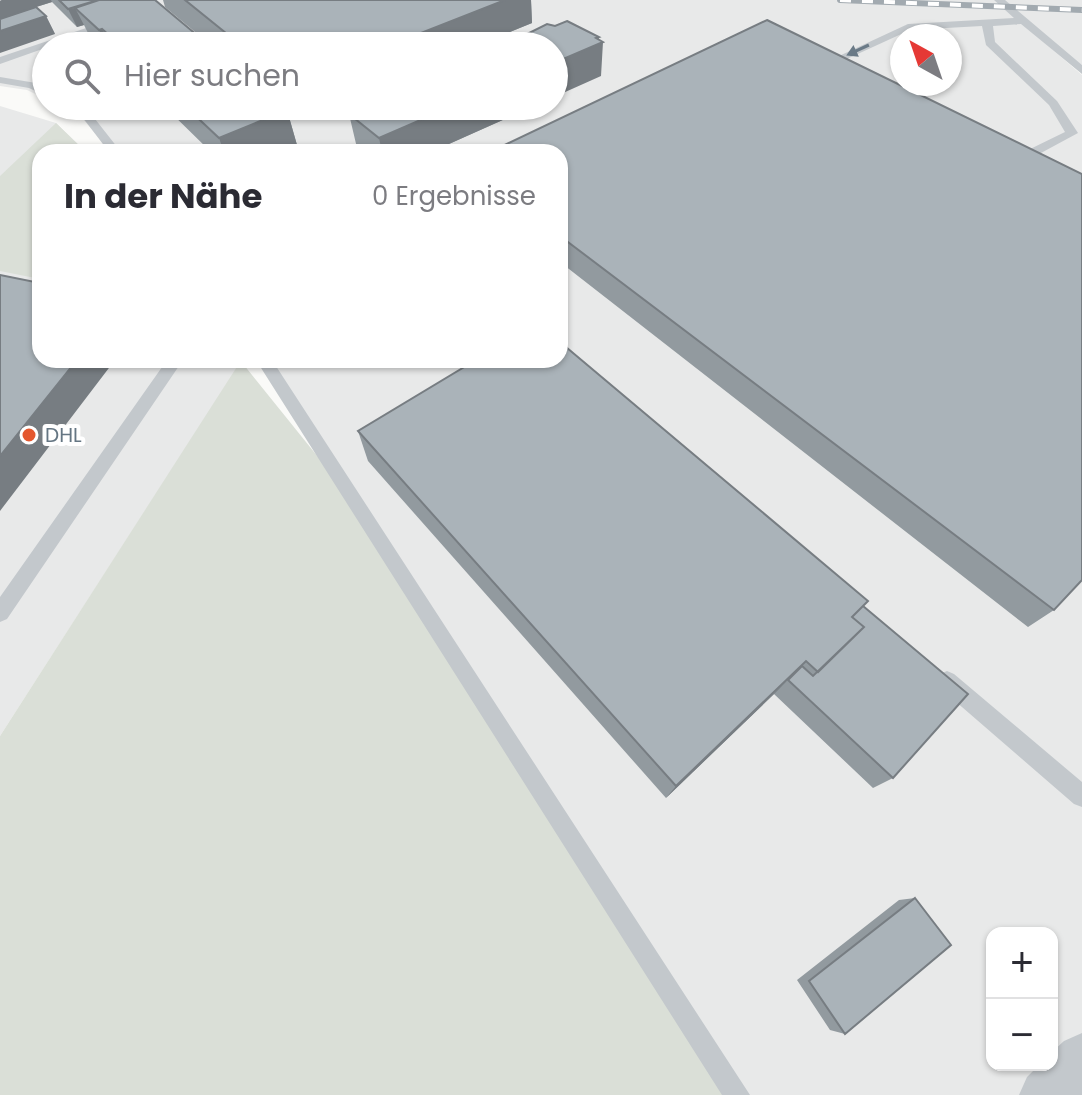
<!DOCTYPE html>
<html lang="de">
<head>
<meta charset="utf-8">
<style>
  body { margin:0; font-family:Poppins,sans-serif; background:#f2f2f3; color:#2b2b33 }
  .controls { position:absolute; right:24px; bottom:24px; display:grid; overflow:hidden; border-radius:16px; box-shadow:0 2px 6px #0004 }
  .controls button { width:72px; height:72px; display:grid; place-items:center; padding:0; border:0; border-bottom:2px solid #e1e1e2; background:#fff; color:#2b2b33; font:40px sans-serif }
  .compass { position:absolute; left:890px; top:24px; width:72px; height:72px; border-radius:50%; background:#fff; box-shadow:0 2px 6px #0004; rotate:320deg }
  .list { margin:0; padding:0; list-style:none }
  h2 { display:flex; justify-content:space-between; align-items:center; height:104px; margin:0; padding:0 32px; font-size:34px }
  h2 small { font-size:26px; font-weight:400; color:#7c7c81 }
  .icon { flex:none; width:44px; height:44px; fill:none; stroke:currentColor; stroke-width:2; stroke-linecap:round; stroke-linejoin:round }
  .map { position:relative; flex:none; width:1082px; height:1095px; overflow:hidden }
  .search { position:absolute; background:#fff; box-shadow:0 2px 6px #0004; left:32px; top:32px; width:536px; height:88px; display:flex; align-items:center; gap:20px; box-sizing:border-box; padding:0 28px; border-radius:44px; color:#7c7c81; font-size:30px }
  .panel { position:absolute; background:#fff; box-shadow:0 2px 6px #0004; left:32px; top:144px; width:536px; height:224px; border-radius:24px }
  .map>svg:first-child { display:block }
  .built { fill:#e8e9e9; fill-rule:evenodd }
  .green { fill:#dadfd7 }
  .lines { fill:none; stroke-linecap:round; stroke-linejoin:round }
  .lane { fill:#c3c8cc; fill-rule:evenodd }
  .street { fill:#c3c8cc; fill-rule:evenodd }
  .rail-casing { stroke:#a2aab0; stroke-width:6 }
  .rail { stroke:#fff; stroke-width:4; stroke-dasharray:11; stroke-linecap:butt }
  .wall { fill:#929a9f }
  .shaded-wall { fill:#777d82 }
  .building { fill:#aab3b9; stroke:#777d82; stroke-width:2 }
  .oneway { fill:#6a7a87 }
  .poi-dot { fill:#e4572e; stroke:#fff; stroke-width:3 }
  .labels { text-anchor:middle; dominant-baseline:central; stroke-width:8; stroke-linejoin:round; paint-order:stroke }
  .poi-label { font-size:20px; fill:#657683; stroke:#fff; text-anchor:start }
</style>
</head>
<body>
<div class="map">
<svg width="1082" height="1095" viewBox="0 0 1082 1095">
  <rect width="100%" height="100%" fill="#fafaf8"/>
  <path class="built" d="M0 0H1082V65L1018 20 1082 75V1051L1037 1095H740L267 360H560V152H111L77 112 63 106H554V46H46V99L27 90 0 86ZM902 36H950V84H902ZM992 933H1052V1065H992Z
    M0 106 56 123 86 152H40V360L241 362 0 736Z"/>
  <path class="green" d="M56 123 86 152H40V279L0 271V176Z
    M233 360H240L339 483 732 1095H0V736L240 362Z"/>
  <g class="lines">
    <path class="lane" d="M994 0H1005L1082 65V74L1021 24 993 26 995 42 1057 101 1078 133 1028 160H1020L1008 152 1014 148 1024 152 1065 132 1049 105 986 45 982 26 910 30 838 63 840 68H832L824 63 908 24 1014 18Z
      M104 22 113 24 0 64V57Z
      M0 77 36 83 46 88V96L29 88 0 83Z
      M66 106H81L88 110 121 152H109L80 114Z
      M167 360H183L7 619 0 622V597Z
      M256 360H272L750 1095H722Z
      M947 671 954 674 1082 782V807L1074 804 940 688 937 681 940 674Z"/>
    <path class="street" d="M1082 1033V1095H1019L1027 1077 1039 1065H1052V1052L1064 1041Z"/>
    <defs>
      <path id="rail" d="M840 0 1082 10"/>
    </defs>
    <use href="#rail" class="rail-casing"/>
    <use href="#rail" class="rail"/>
  </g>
  <path class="wall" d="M0 0H155L210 46H97L92 41 84 25 77 27 52 2 36 7 46 16 55 34Z
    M163 0H531L532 23 476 46H212L165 7Z
    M164 106H282L287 110 297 145 280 152H211Z
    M284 106H331L300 119Z
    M367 106H534L431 152H362L357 148 349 114Z
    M560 152 1054 610 1028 627 560 262Z
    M358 431 863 606 893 778 873 788 774 694 666 798 368 461Z
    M915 898 845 1034 830 1030 797 980 899 900Z"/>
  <path class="shaded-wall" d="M2 0H51L52 2 36 7 46 16 55 34 0 53V1Z
    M505 0H531L532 23 476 46H388Z
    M75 8 84 25 77 27 68 9Z
    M102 29 111 46H106L99 30Z
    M599 37 598 44 603 42 601 76 554 97V63Z
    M296 106H331L300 119Z
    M453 106H534L431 152H382L379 138Z
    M287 110 297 145 280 152H224L219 138Z
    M77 360H115L0 511V456Z
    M788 680 774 694 666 798 676 786Z"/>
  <path class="building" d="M59 0H98L68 9Z
    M99 0H155L210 46H121L102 29 99 30 75 8Z
    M185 0H505L388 46H242Z
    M36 7 46 16 0 31V19Z
    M767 20 1082 174V580L1054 610 560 236V152H490Z
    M567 21 599 37 596 38 603 42 554 63V46H500L533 35 529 33 547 24 555 26Z
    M185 106H282L287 110 219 138Z
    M367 106H453L379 138 349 114Z
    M0 275 40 283V360H77L0 456Z
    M560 342 868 601 852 617 864 627 818 672 806 661 676 786 358 431 476 360H560Z
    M863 606 968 694 893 778 788 680 802 666 813 676 864 627 852 617Z
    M915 898 951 945 845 1034 809 981Z"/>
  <defs><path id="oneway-solid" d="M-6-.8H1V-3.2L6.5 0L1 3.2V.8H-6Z" transform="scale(2)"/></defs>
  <use class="oneway" href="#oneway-solid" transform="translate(858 50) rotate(155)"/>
  <circle class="poi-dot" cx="29" cy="435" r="8"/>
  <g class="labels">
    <g class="poi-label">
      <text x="45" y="435">DHL</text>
    </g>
  </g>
</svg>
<div class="controls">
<button>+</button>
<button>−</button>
</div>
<svg class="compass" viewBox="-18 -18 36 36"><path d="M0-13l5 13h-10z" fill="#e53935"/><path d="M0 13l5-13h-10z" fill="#7c7c81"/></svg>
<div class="search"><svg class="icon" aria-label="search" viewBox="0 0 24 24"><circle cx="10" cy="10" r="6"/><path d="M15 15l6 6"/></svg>Hier suchen</div>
<section class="panel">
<h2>In der Nähe<small>0 Ergebnisse</small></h2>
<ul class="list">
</ul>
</section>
</div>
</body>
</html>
